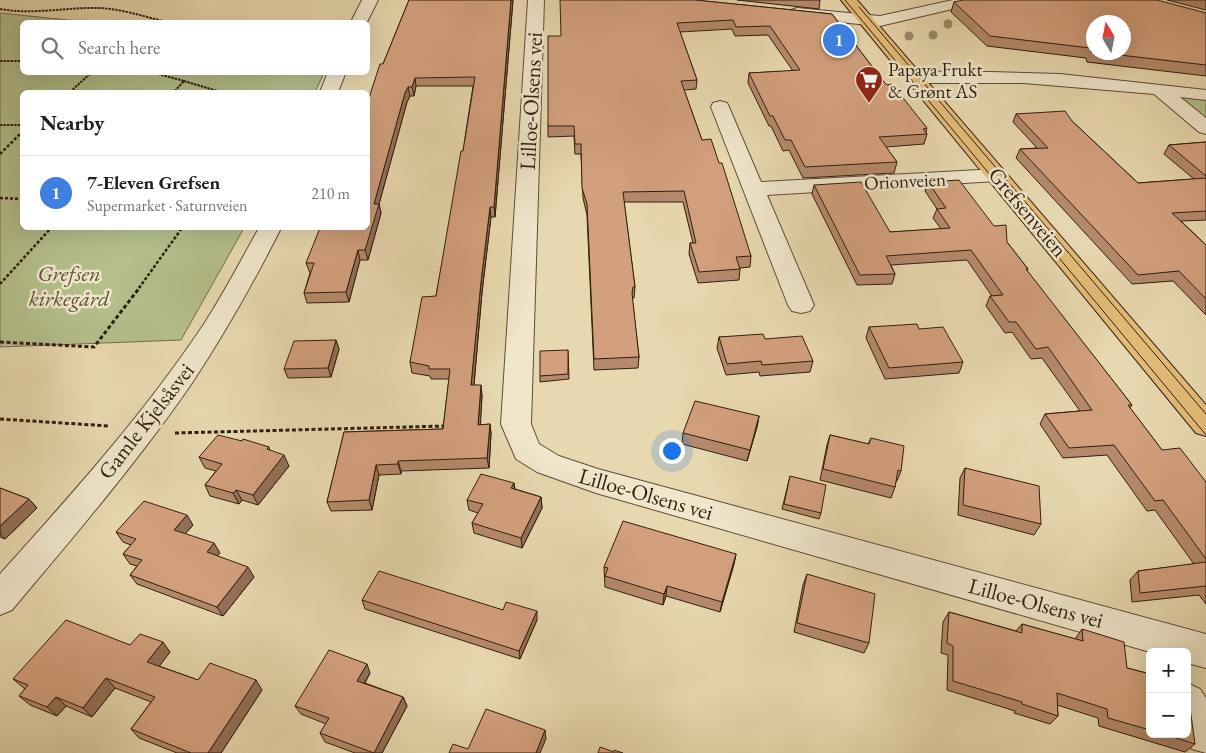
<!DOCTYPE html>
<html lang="en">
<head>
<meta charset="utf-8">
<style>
  body { margin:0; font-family:"EB Garamond",serif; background:#f6f6f6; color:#202124 }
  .controls { position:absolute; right:15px; bottom:15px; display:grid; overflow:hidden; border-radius:8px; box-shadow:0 5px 20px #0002 }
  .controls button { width:45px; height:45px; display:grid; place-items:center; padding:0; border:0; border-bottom:1px solid #e0e0e0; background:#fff; color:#202124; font:25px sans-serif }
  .compass { position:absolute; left:1086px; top:15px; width:45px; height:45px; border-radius:50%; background:#fff; box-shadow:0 5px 20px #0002; rotate:350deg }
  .you { position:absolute; left:671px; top:450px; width:18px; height:18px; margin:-12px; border:4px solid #fff; border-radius:50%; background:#1a73e8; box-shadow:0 0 0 8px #1a73e833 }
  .badge { display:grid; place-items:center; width:32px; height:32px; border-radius:50%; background:#8f2418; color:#fff; font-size:16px; font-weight:700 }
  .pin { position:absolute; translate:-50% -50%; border:2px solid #fff; box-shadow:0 1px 5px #0006 }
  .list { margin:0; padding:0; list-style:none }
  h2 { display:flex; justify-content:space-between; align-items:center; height:65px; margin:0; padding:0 20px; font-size:21px }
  h2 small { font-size:16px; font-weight:400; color:#757577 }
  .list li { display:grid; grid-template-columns:32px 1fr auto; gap:15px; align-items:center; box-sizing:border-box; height:75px; padding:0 20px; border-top:1px solid #e0e0e0 }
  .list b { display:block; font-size:19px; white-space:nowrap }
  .list p { margin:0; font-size:16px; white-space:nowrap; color:#757577 }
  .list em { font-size:16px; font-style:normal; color:#757577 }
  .icon { flex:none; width:28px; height:28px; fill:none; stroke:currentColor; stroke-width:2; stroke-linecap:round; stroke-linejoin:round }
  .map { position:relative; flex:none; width:1206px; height:753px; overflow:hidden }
  .search { position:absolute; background:#fff; box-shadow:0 5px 20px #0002; left:20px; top:20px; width:350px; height:55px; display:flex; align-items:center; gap:12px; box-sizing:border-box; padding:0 18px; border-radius:8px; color:#757577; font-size:19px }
  .panel { position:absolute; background:#fff; box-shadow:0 5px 20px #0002; left:20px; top:90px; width:350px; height:140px; border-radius:8px }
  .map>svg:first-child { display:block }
  .green { fill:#b4bf8c; stroke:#726e4e }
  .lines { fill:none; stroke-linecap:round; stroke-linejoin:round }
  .minor-casing { stroke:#5e4c38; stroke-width:2 }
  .major-casing { stroke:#301d10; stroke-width:2 }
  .path-far2 { stroke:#301d10; stroke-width:2; stroke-dasharray:2.5 1; stroke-linecap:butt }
  .path-far1 { stroke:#301d10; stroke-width:2.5; stroke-dasharray:3 2; stroke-linecap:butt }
  .path { stroke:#301d10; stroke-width:3; stroke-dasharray:4 2.5; stroke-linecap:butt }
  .minor { fill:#f0e6cb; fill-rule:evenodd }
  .major { fill:#e4bc78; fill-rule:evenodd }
  .tram { stroke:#301d10; stroke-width:1 }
  .tree { fill:#998c6c }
  .wall { fill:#b58a6c; stroke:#301d10 }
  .shaded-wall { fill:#947058; stroke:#301d10 }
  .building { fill:#d3a07d; stroke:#301d10 }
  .labels { text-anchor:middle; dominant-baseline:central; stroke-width:5; stroke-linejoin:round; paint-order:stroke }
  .far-poi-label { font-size:19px; fill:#301d10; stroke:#f0e6cb; text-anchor:start }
  .far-street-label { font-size:19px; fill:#301d10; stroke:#f0e6cb }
  .street-label { font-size:22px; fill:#301d10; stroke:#f0e6cb }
  .park-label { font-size:22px; font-style:italic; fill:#584e35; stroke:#f0e6cb }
</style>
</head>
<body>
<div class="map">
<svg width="1206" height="753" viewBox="0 0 1206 753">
  <rect width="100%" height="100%" fill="#e8d8af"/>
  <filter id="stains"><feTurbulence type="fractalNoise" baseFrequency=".004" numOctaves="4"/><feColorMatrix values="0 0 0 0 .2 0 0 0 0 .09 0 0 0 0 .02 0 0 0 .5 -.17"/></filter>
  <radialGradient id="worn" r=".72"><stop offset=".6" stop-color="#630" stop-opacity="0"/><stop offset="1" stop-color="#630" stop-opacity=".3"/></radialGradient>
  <path class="green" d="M0 13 87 22H22V72L324 73 315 92H22V228H244L181 340 0 347Z
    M1181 95 1206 98V122L1178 99Z"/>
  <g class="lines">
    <defs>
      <path id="minor" d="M362 0H378L367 22H351Z
        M528 0H544L531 424 539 444 559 456 598 469 1206 634V668L1187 663V652H1150L596 493 537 472 516 459 501 424Z
        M953 0H981L978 3 880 26 797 18 791 16 789 13 791 10 797 8 880 16Z
        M951 71 1060 74 1206 90V100L1180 97 1206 118V134L1199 132 1154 94 1024 83H914L908 82 905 78 908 74Z
        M328 72H346L338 92H320Z
        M720 101 727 103 729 107 761 182 997 169 1004 171 1007 175 1004 179 997 181 767 195 814 305 810 311 801 313 792 311 788 305 711 107 713 103Z
        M259 228H281C254 282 225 333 192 383 137 463 74 536 12 610L0 615V574C72 494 144 414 204 324 224 293 241 260 259 228Z
        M1187 683 1200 689 1206 698V753L1192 749 1184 734H1187Z"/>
      <path id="major" d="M841 0H857L1206 405V436L1196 433Z"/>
    </defs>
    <use href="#minor" class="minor-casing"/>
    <use href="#major" class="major-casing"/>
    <path class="path-far2" d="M0 9C34 15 66 7 99 8 123 9 145 17 167 22
      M0 61H22
      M151 72 184 81 174 92
      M184 81 221 92
      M70 92 92 72
      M0 125H22"/>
    <path class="path-far1" d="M0 154 22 132
      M0 198 22 199
      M0 284 51 228
      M139 288 182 228"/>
    <path class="path" d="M0 342 94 347 140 287
      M0 419 109 426
      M175 433 446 426"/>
    <use href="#minor" class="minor"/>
    <use href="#major" class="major"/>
    <path class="tram" d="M845 0 1206 435
      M859 7 1206 414"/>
  </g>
  <g class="tree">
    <circle cx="948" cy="24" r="4.5"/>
    <circle cx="933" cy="35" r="4.5"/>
    <circle cx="909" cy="36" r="4.5"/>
  </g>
  <path class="wall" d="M409 0H513L495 217H491L482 292 474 385 482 395 480 425 490 424 491 434 489 468 401 471V474L379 475 372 510 331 511 327 502 344 432 443 429 449 379H431L430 376 412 373 410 362 436 296 463 151 473 86H416L414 96H410L407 102 379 204 381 213 368 260H360L349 302 307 303 304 293 310 273 306 263 368 228 383 64Z
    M695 0 832 14 884 82 927 128 926 132 927 134 924 144 886 147 897 162 894 173 803 178 789 150 783 151 771 126H769L748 83 749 73 793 71 768 35 735 36 732 29 680 32 697 80 696 89 684 90 702 140 751 256 750 267 740 268V269L739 280 698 283 689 254 690 243H693L683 202H624L635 287 634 298H632L639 357 638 368 594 370 587 215 583 198 581 154H575L574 136 548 137V126L561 36Z
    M737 0H820L819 9Z
    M1167 0H1206V10Z
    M954 2 1206 13V76L1087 62 1086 58 987 46 951 12Z
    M1016 114 1072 121 1138 183 1194 179 1164 154 1169 145 1206 142V220L1181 221 1206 245V315L1173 281 1132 284 1016 158 1020 149 1037 148 1013 122Z
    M928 182 1007 242 1028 269 1027 271 1132 405 1130 408 1162 450 1206 482V604L1199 595 1132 602 1130 580 1138 571 1194 564 1155 510 1147 511 1107 455 1063 458 1040 424 1045 414 1080 411 1042 358 1031 359 1012 332 1005 333 986 306 990 296H992L967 260 891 265 895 274 892 284 857 285 812 194 814 185 890 232 941 229 933 218 937 209 925 191Z
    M869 327 919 329 963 362 959 373 885 379 866 338Z
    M719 337 765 339 813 361 810 372 760 376 759 372 726 375 717 348Z
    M336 340 339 349 331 377 288 378 284 369Z
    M568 350 569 379 540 382V376Z
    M759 416 757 427 747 461 682 444 683 433Z
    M830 435 868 444 871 438 901 471 897 481H896L895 487 891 498 820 480 827 445Z
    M242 441 269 447 270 451 289 466 258 505 242 500 239 504 210 496 205 485 216 471 205 468 199 457Z
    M965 468 1041 524 1034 535 958 515 960 478Z
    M790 476 821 513 819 519 782 509Z
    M514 483 515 489 541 497 542 508 522 548 474 533 472 523 478 513 469 510 467 500Z
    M0 488 29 499 37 508 5 539 0 537Z
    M193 525 185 534 220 553 217 556 254 577 223 616 137 584 130 575 137 566 130 564 123 554 131 545 123 542 116 532Z
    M736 554 734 564 720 612 666 596 663 605 605 587 604 567Z
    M807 574 869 643 864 653 794 632 803 585Z
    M362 600 503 610 537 620 520 659 365 609Z
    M949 612 1016 631 1022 624 1075 639 1082 629 1127 668 1150 674V734H1187L1195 744 1185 752 1099 726 1098 718 1057 705 1058 716 1050 724 1014 713 1015 711 947 690 948 655 941 653 943 622Z
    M130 645 170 652 159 666 198 680 262 690 221 753H177L139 738 131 729 151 702 115 688 92 717 66 706 57 716 30 705 19 696 25 689 13 679Z
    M370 673 365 683 403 697 407 706 382 753H355L325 742 320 733 326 724 301 714 295 706Z"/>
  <path class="shaded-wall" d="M511 0H513L495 217 494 207Z
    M415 78 416 86 414 96 412 87Z
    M408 87 410 96 407 102 379 204 381 213 368 260 365 250 374 204 405 93Z
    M490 207 491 217 482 292 473 395 471 385 481 282Z
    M358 250 360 260 349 302 346 292Z
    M336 340 339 349 331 377 328 368Z
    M481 385 482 395 480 435 478 425Z
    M759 416 757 427 747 461 750 450Z
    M490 424 491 434 489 468 487 458Z
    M284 455 289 466 258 505 253 495Z
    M398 461 401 471V474L398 464Z
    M376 465 379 475 372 510 369 500Z
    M514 483 515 494 511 488Z
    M236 490 242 500 239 504 233 493Z
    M541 497 542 508 522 548 521 538Z
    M29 499 37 508 5 539 0 533V526Z
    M187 515 193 525 180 540 174 530Z
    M214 543 220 553 212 562 207 552Z
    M736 554 734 564 720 612 722 602Z
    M248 567 254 577 223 616 217 607Z
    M667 586 666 596 663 605 664 594Z
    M537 611V620L520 659 519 651Z
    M163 642 170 652 155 672 147 662Z
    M367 664 370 673 361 689 357 681Z
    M106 678 115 688 92 717 83 708Z
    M256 680 262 690 221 753H208Z
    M56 697 66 706 57 716 47 707Z
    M403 697 407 706 382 753H374Z
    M545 730 546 739 540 753H536Z"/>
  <path class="building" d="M409 0H511L494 207H490L481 282 471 385H481L478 425 490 424 487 458 398 461V464L376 465 369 500 327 502 344 432 443 429 450 369H429V366L410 362 422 297 436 296 461 151H463L475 77 415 78 412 87H408L405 93 374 204H379L365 250H358L346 292 304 293 314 263H306L320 228H368V101L380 64H383Z
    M560 0H695L832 14 884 82 887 85 892 84 927 128 923 129 927 134 879 137 897 162 805 167 791 140H785L773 116H770L749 73 800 70 770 26 736 27 733 20 677 23 697 80 681 81 702 140 711 139 719 163H722L751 256 736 257 740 269 699 272 690 243H696L684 191 623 192 635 287H633L632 293 639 357 594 359 587 204 582 188 581 144H575L574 126H548V36H561Z
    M963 0H1157L1206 13V65L1094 52H1124V22H1094V52H1091L1090 48 990 36 954 2Z
    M1065 111 1072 121 1138 183 1206 178V211L1172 213 1206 245V299L1179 271 1138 275 1020 149 1048 148 1016 114Z
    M1206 142V176L1169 145Z
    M959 180 994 226 1006 225 1007 242 1028 269H1026L1132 405H1128L1162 450 1180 448 1206 482V559L1163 500 1155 501 1114 445 1069 448 1045 414 1092 410 1048 347 1036 349 1016 322H1009L990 296 1003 295 971 250 886 256 895 274 860 275 814 185 861 182 890 232 950 228 937 209 946 208 928 182Z
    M917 324 919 329 943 327 963 362 889 368 869 327Z
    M763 334 765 339 802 336 813 361 762 365 761 361 727 364 719 337Z
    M336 340 328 368 284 369 294 341Z
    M568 350V374L540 376V351Z
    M695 401 759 416 750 450 683 433Z
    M218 435 242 441 243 439 269 447 267 449 284 455 253 495 236 490 233 493 205 485 222 464 199 457Z
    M830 435 869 444 871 438 904 446 901 471 898 470 895 487 823 469Z
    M965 468 1039 486 1041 524 963 505Z
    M481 474 514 483 511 488 541 497 521 538 472 523 483 504 467 500Z
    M790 476 826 485 821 513 784 504Z
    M0 488 29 499 0 526Z
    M144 501 187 515 174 530 214 543 207 552 248 567 217 607 130 575 142 560 123 554 136 539 116 532Z
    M623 521 736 554 722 602 667 586 664 594 605 576 608 568 604 567Z
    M1206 562V586L1140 593 1138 571Z
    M379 571 503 610 506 602 537 611 519 651 362 600Z
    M807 574 875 594 869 643 797 623Z
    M949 612 1022 633V624L1083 641 1082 629 1124 642 1127 668 1150 674V730L1108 718 1107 709 1057 693 1058 716 1022 704V702L953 681V646L947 643Z
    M66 620 130 645 140 634 163 642 147 662 198 680 210 663 256 680 208 753H191L131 729 155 697 106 678 83 708 56 697 47 707 19 696 28 685 13 679Z
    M329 650 367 664 357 681 403 697 374 753 320 733 329 718 295 706Z
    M1187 686 1195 744 1163 734H1187Z
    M486 709 545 730 536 753H449L453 744 468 749Z
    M600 747 614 752V750L623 753H598Z"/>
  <defs>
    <symbol id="supermarket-pin" viewBox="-11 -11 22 30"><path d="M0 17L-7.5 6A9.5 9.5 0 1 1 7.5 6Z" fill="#8f2418" stroke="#f0e6cb"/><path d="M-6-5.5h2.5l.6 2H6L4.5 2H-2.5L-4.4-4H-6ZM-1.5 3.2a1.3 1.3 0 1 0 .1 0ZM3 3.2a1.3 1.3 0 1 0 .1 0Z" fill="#fff"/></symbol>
  </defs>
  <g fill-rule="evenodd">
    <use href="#supermarket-pin" x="853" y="64" width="32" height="43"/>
  </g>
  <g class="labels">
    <g class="far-poi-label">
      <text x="888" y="69">Papaya Frukt<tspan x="888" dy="22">&amp; Grønt AS</tspan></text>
    </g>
    <g class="far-street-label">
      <text transform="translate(905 181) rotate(-3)">Orionveien</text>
    </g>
    <g class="street-label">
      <text transform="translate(531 101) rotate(-87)">Lilloe-Olsens vei</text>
      <text transform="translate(1028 212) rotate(50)">Grefsenveien</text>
      <text transform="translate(146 421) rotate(-52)">Gamle Kjelsåsvei</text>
      <text transform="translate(646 494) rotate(16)">Lilloe-Olsens vei</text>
      <text transform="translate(1036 603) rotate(15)">Lilloe-Olsens vei</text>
    </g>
    <g class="park-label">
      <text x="69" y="273">Grefsen<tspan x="69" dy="25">kirkegård</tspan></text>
    </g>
  </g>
  <rect width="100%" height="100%" filter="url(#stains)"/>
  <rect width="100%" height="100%" fill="url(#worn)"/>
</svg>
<div class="controls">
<button>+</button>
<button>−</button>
</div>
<svg class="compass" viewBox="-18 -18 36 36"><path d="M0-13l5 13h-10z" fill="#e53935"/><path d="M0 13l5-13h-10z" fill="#757577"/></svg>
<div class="you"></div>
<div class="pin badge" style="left:839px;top:40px;background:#3f7fe0">1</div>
<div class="search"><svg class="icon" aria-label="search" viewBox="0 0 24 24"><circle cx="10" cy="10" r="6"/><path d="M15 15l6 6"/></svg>Search here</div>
<section class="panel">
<h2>Nearby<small></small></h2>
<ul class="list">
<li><span class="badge" style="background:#3f7fe0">1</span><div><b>7-Eleven Grefsen</b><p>Supermarket · Saturnveien</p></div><em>210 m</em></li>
</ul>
</section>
</div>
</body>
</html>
